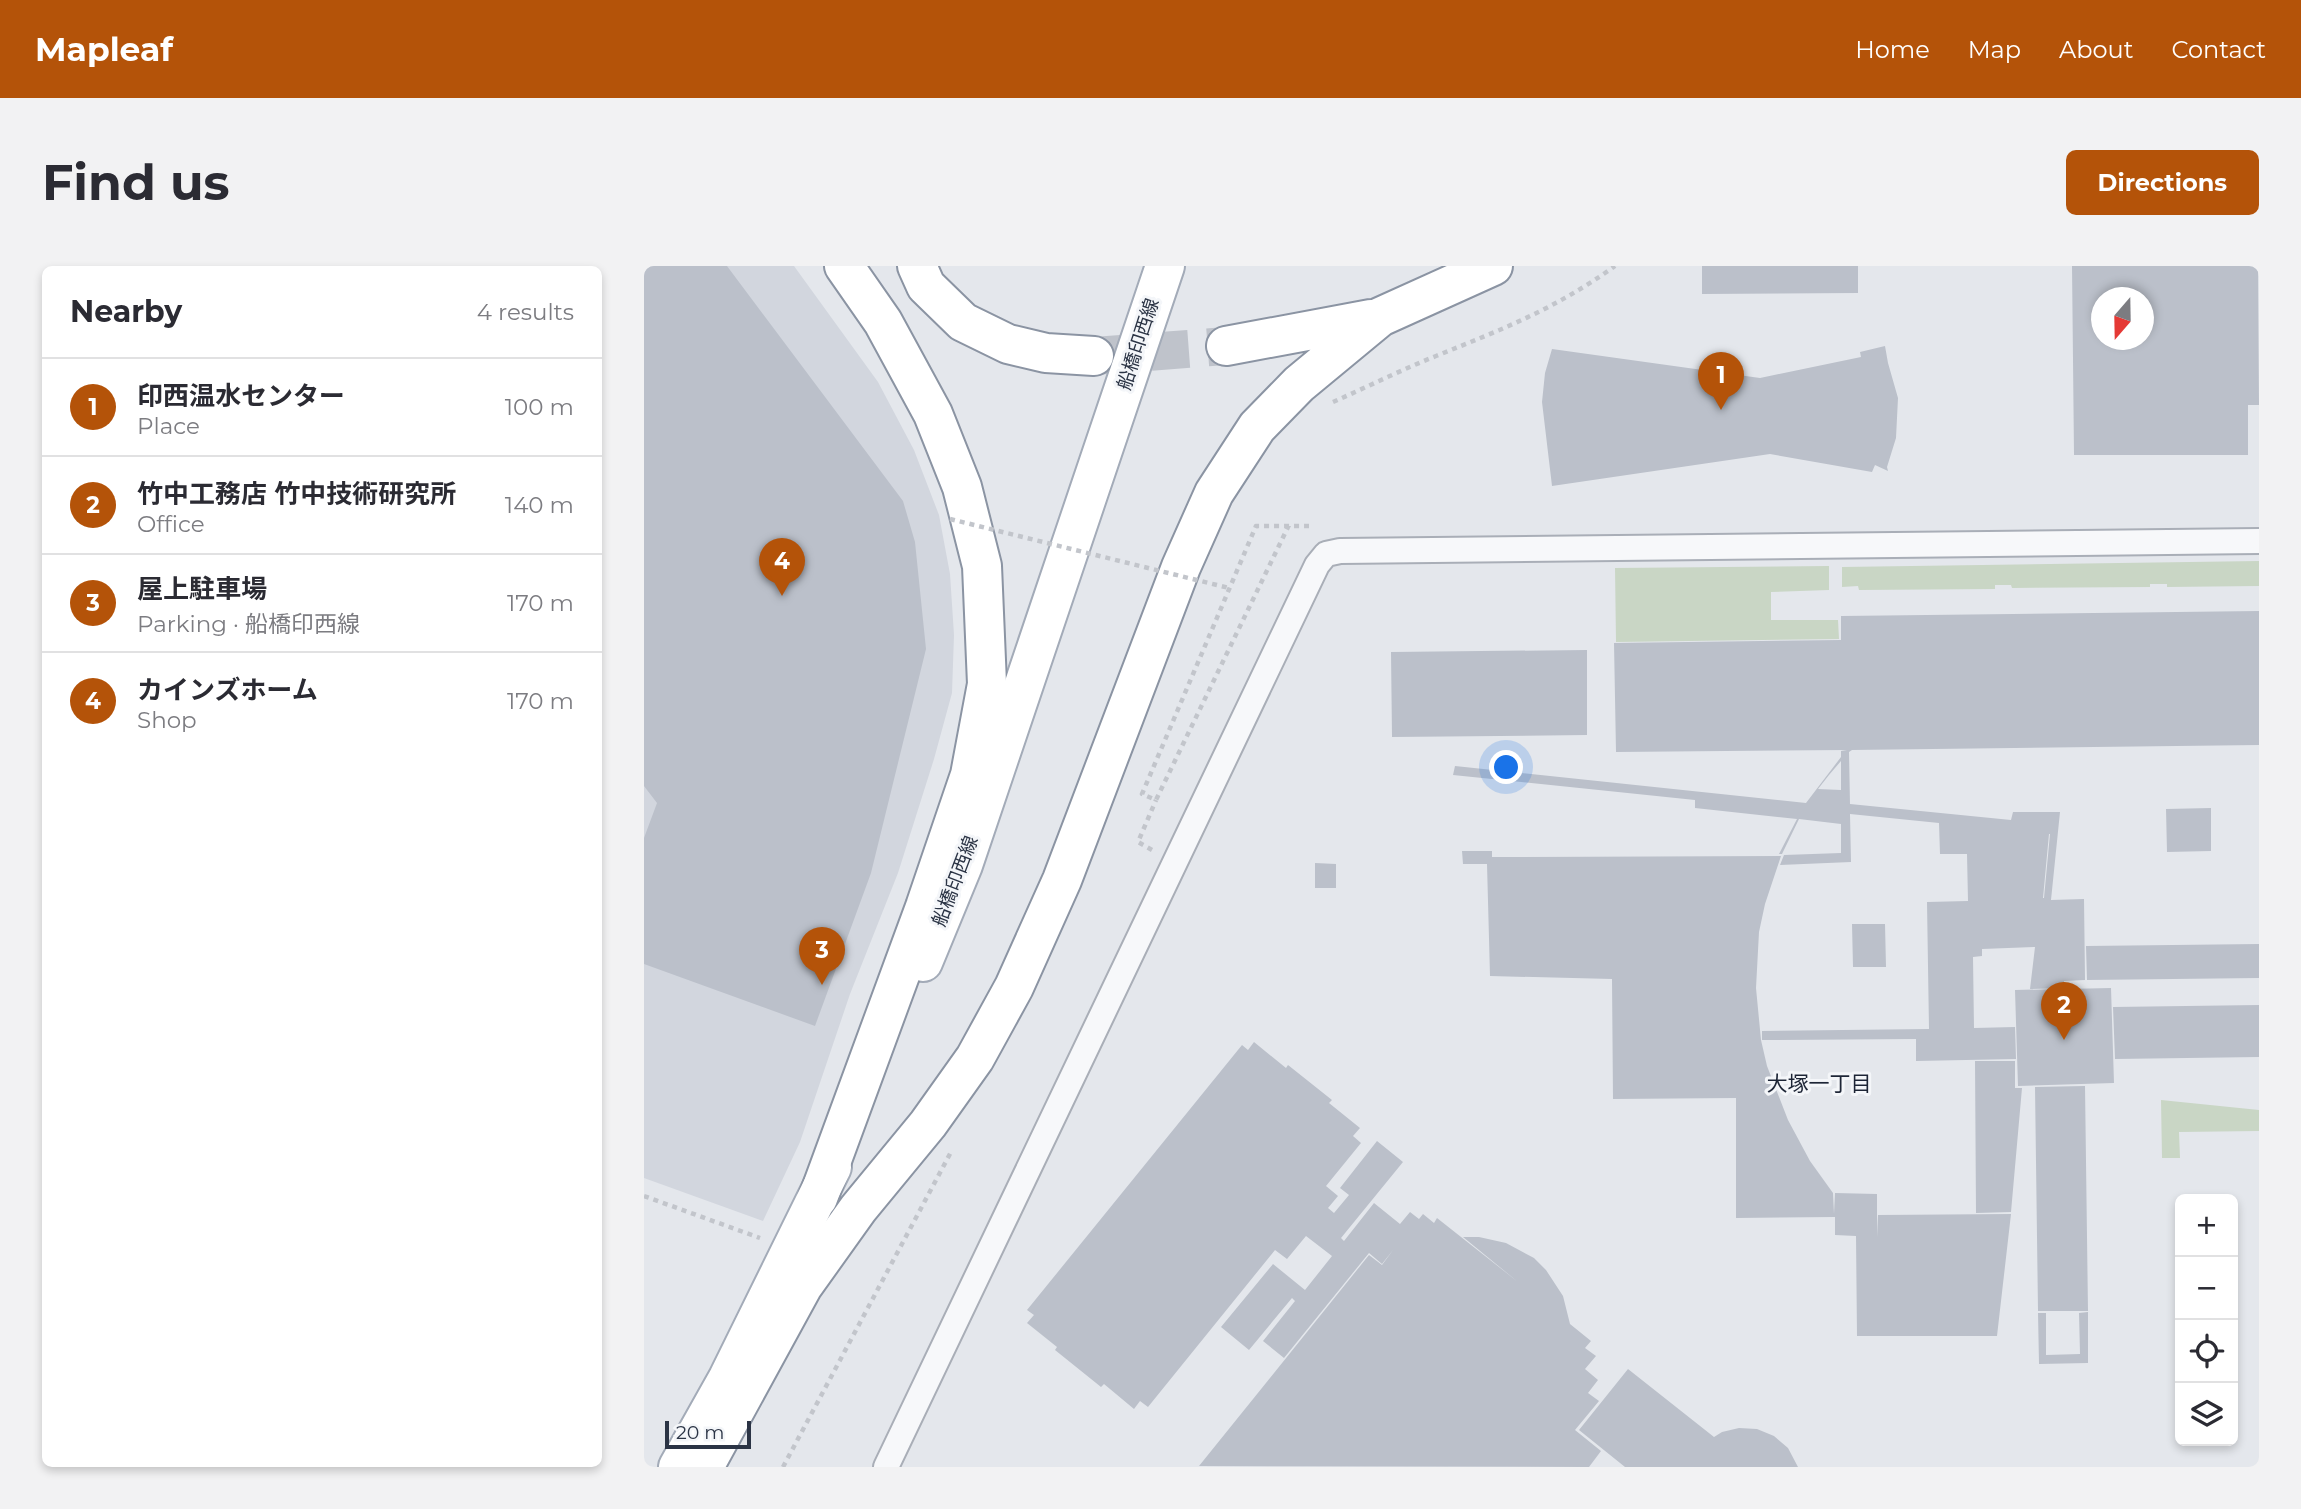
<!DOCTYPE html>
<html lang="en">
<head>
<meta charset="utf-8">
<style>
  body { margin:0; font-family:Montserrat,"Noto Sans JP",sans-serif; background:#f2f2f3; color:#2b2b33 }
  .controls { position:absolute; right:21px; bottom:21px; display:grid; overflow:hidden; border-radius:10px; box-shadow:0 4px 10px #0003 }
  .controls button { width:63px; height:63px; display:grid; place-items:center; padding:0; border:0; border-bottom:2px solid #e1e1e2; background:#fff; color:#2b2b33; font:35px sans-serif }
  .compass { position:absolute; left:1447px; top:21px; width:63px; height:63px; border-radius:50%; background:#fff; box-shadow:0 4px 10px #0003; rotate:200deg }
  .scale { position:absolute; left:21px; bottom:18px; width:86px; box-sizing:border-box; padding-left:7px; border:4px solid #2b3445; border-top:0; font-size:19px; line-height:24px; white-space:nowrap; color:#2b3445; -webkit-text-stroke:5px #f4f6f9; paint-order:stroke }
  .you { position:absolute; left:863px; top:502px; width:24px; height:24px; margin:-18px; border:5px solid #fff; border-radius:50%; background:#1a73e8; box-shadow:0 0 0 10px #1a73e833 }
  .badge { display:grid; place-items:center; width:46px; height:46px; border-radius:50%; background:#b45309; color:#fff; font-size:23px; font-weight:700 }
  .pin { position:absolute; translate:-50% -58px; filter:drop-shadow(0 2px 4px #0008) }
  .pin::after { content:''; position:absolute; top:37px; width:24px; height:21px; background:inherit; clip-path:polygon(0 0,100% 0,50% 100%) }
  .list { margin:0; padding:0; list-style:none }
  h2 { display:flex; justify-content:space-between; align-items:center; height:91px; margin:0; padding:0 28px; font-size:30px }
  h2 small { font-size:23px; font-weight:400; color:#7c7c81 }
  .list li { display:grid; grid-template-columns:46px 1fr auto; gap:21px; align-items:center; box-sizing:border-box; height:98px; padding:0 28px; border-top:2px solid #e1e1e2 }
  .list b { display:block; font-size:26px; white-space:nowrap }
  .list p { margin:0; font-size:23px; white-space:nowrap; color:#7c7c81 }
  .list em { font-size:23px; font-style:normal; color:#7c7c81 }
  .icon { flex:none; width:38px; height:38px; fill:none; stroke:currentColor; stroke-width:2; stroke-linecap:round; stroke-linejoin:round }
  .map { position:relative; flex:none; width:1615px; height:1201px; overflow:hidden; border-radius:10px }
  header { display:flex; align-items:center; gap:42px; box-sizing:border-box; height:98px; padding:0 35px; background:#b45309; color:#fff }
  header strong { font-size:33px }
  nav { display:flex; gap:38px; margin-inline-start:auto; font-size:24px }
  .intro { display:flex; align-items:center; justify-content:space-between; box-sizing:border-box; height:168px; padding:0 42px }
  h1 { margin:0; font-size:49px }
  .button { padding:18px 32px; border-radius:10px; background:#b45309; color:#fff; font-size:24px; font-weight:700 }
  main { display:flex; gap:42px; padding:0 42px }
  aside { flex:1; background:#fff; border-radius:10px; box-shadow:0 4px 10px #0003 }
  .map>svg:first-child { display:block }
  .built { fill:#d2d6de }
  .green { fill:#c9d6c5 }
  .building { fill:#bbc0ca; fill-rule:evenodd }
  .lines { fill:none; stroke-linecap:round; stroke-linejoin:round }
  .trunk-tunnel { stroke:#bfc3cb; stroke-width:38; stroke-dasharray:38 19; stroke-linecap:butt }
  .minor-casing { stroke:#a9aeb7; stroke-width:28 }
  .primary-casing { stroke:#a3abb8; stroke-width:42 }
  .trunk-casing { stroke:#8b94a3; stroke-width:42 }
  .path { stroke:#c2c5cb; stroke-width:4.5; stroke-dasharray:5 5; stroke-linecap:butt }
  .minor { stroke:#f7f8fa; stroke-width:24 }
  .primary { stroke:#fff; stroke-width:38 }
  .trunk { stroke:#fff; stroke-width:38 }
  .path-bridge { stroke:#c2c5cb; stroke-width:4.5; stroke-dasharray:5 5; stroke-linecap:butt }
  .labels { text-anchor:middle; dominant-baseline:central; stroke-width:6; stroke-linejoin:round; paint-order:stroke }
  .street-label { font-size:19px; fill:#2b3445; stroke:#f4f6f9 }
  .neighbourhood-label { font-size:21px; fill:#1d2536; stroke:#f4f6f9 }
</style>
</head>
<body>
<header>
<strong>Mapleaf</strong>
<nav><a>Home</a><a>Map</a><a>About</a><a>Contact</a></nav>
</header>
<div class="intro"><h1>Find us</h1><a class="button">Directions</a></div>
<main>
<aside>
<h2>Nearby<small>4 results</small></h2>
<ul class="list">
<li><span class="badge">1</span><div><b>印西温水センター</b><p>Place</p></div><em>100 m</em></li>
<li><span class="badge">2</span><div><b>竹中工務店 竹中技術研究所</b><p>Office</p></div><em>140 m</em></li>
<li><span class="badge">3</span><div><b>屋上駐車場</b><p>Parking · 船橋印西線</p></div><em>170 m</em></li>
<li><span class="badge">4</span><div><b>カインズホーム</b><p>Shop</p></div><em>170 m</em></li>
</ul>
</aside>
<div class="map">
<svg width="1615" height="1201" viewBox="0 0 1615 1201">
  <rect width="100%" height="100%" fill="#e4e7ec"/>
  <path class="built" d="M0 0H150L234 116 270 184 295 249 306 308 310 369 308 427 290 493 254 607 206 728 156 876 119 955 0 912Z"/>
  <path class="green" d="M1615 295V320L1523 321V318H1506V321L1368 322 1367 319H1351V323L1215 324 1214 320 1198 321V301Z
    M1185 300V324L1127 326V354H1194L1195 373 972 376 971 302Z
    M1517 834 1615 844V865L1535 866 1536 892H1518Z"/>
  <path class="building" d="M0 0H83L259 235 271 276 282 383 227 607 171 760 0 698V572L13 537 0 520Z
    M1058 0H1214V27L1058 28Z
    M1428 0H1614L1615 139H1604V189H1430ZM1458 32H1500V74H1458Z
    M1241 80 1244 97 1254 132 1252 172 1243 201 1244 205 1231 199 1228 206 1126 188 908 220 898 136 901 107 908 83 1116 112 1217 91 1216 86Z
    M1615 345V479L1208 484 1205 486 1206 538 1367 554 1369 546H1416L1407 634 1440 633 1441 714 1420 715V722L1386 723 1391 681 1338 683V690L1329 691 1330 762 1371 761 1372 793 1272 795V773L1118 774V765L1285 763 1283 636 1324 635 1323 588H1296L1295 557 1206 548 1207 596 1136 599 1140 589 1197 587V558L1155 553 1138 588H1135L1153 553 1051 542V534L809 509 811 500 1162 537 1197 491V485L1203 484 972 486 970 377 1197 374V350ZM1197 495V524L1174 523 1185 509ZM1405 568H1406L1400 632H1399Z
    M943 384V469L748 471 747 386Z
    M1567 542V585L1523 586 1522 543Z
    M818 585H848V591L1137 590 1121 638 1115 666 1112 722 1117 774 1123 800 1144 854 1166 895 1189 927 1190 948 1191 927 1233 928V971L1234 949 1367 948 1353 1070H1213L1212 970 1191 969V951L1092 952V832L969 833 968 713 846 710 843 598H819Z
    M671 597 692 598V622H671Z
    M1208 658H1241L1242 701H1209Z
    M1615 678V712L1443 714 1442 680Z
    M1467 722 1470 817 1374 820 1371 724Z
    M1615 739V791L1471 793 1469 741Z
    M610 776 642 802 644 799 688 834 685 837 716 862 709 870 717 877 682 920 694 930 684 942 690 947 705 929 696 922 733 875 759 896 697 972 700 975 730 937 756 958 766 946 775 953 779 948 790 957 793 952 874 1016 819 971H835L862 977 890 992 902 1004 919 1030 926 1058 947 1075 941 1082 952 1090 941 1103 954 1114 944 1127 955 1135 931 1164 957 1185 945 1201 555 1200 725 989 738 999 749 984 738 998 725 987 640 1092 619 1075 651 1035 648 1032 605 1084 577 1061 629 998 661 1024 688 990 662 970 643 993 631 984 504 1141 496 1135 490 1143 460 1118 457 1121 411 1084 413 1081 383 1057 390 1049 383 1044 598 779 604 784Z
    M1331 795H1371V822H1378L1367 946 1332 947Z
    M1441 820 1444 1045H1394L1391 821Z
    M1444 1046V1097L1395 1098 1394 1047H1402V1089L1436 1088 1435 1047Z
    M984 1103 1070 1171 1078 1166 1095 1162 1113 1163 1130 1170 1144 1182 1154 1201H981L935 1164Z"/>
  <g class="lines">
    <path class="trunk-tunnel" d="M450 90 582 80"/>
    <defs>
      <path id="minor" d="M242 1201 673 299 682 288 696 285 1615 275"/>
      <path id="primary" d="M279 696 319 599 521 0
        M34 1201 84 1112 188 901"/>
      <path id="trunk" d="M273 0 282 20 319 56 364 78 402 87 450 90
        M582 80 727 53
        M174 932 281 641 326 509 343 418 338 300 318 221 289 148 239 56 200 0
        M60 1201 159 1020 214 943 284 858 331 792 370 721 418 614 537 301 570 227 613 161 655 118 736 51 849 0"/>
    </defs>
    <use href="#minor" class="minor-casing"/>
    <use href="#primary" class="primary-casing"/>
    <use href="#trunk" class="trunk-casing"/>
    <path class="path" d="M689 136C723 121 757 104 792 90 859 63 911 43 971 0
      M645 259 512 534 498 528 612 260H665
      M508 584 494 576 512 534
      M0 930 116 972
      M139 1201 307 886"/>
    <use href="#minor" class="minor"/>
    <use href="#primary" class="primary"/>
    <use href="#trunk" class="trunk"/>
    <path class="path-bridge" d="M306 253 585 322"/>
  </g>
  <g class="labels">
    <g class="street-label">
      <text transform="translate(494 78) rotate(-72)">船橋印西線</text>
      <text transform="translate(311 615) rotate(-69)">船橋印西線</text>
    </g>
    <g class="neighbourhood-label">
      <text x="1175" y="817">大塚一丁目</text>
    </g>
  </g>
</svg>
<div class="controls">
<button>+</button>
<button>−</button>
<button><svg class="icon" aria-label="locate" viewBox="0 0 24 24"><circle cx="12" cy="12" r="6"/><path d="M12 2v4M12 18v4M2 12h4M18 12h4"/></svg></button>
<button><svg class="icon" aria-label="layers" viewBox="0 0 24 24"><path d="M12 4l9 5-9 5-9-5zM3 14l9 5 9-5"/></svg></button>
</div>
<svg class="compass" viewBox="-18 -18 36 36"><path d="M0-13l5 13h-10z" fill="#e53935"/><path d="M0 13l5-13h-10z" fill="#7c7c81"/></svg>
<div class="scale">20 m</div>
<div class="you"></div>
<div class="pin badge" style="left:1077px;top:144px">1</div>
<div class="pin badge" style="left:1420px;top:774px">2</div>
<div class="pin badge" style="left:178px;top:719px">3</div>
<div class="pin badge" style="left:138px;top:330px">4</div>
</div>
</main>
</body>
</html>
